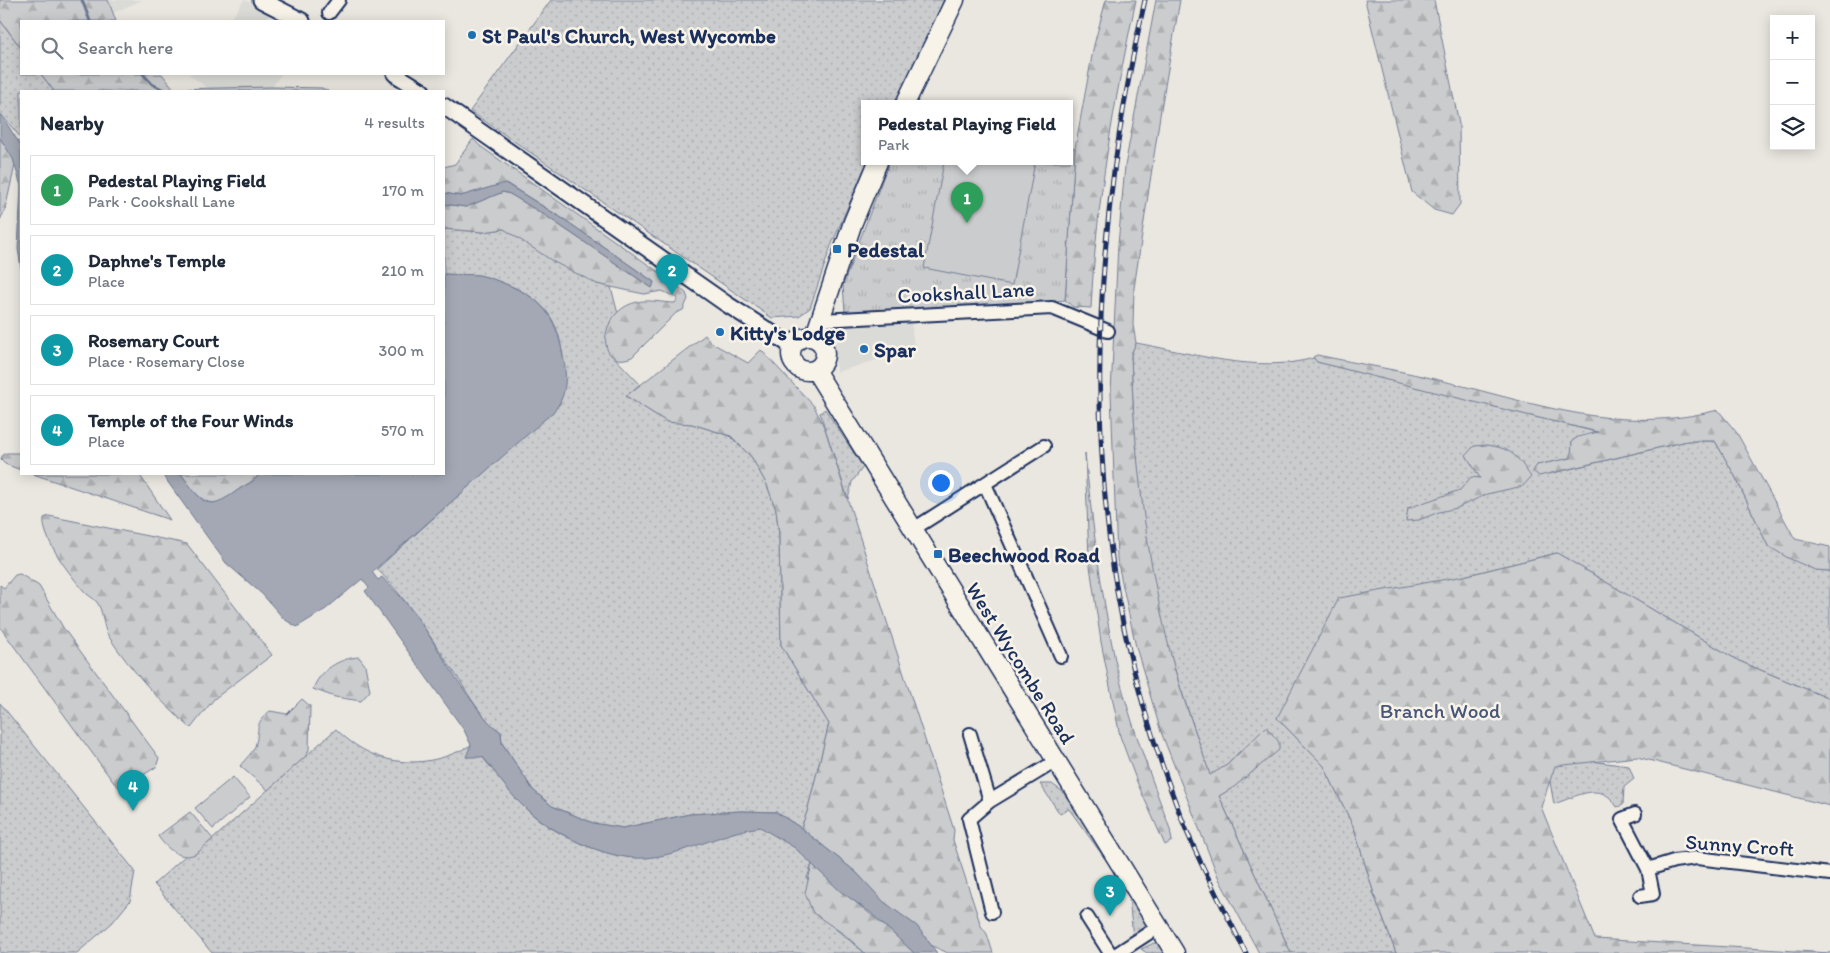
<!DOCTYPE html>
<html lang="en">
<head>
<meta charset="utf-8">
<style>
  body { margin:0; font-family:Itim,sans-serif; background:#f6f6f7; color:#1f2937 }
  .controls { position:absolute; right:15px; top:15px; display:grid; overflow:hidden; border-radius:0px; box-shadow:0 2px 12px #0003 }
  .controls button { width:45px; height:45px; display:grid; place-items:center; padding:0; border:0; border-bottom:1px solid #e0e1e3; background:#fff; color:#1f2937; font:25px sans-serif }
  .you { position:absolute; left:940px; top:482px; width:18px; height:18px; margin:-12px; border:4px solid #fff; border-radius:50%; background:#1a73e8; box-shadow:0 0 0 8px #1a73e833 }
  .badge { display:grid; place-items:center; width:32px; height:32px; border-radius:50%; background:#d93025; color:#fff; font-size:16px; font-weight:700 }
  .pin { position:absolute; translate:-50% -41px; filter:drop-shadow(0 1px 2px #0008) }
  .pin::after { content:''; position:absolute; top:26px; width:18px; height:15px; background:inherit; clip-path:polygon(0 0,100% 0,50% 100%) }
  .popup { position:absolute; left:861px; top:100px; width:212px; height:65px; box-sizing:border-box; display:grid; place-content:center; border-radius:0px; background:#fff; filter:drop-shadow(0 1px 4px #0005); font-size:16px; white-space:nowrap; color:#747a83 }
  .popup b { font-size:19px; color:#1f2937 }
  .popup::after { content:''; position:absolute; left:50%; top:100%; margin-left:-10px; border:10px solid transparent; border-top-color:#fff }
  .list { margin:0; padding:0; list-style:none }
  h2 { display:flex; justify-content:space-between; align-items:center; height:65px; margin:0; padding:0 20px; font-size:21px }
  h2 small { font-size:16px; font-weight:400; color:#747a83 }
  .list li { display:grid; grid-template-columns:32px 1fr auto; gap:15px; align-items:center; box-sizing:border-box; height:70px; margin:0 10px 10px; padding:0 10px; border:1px solid #e0e1e3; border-radius:0px }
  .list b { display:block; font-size:19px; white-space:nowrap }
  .list p { margin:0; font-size:16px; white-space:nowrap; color:#747a83 }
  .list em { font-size:16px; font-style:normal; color:#747a83 }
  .icon { flex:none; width:28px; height:28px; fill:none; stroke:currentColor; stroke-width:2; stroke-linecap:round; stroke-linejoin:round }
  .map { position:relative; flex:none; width:1830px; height:953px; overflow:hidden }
  .search { position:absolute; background:#fff; box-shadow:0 2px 12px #0003; left:20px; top:20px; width:425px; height:55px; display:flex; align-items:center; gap:12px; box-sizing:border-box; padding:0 18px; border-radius:0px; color:#747a83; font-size:19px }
  .panel { position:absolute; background:#fff; box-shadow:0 2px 12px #0003; left:20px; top:90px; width:425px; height:385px; border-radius:0px }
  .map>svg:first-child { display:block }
  .built { fill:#dadad6 }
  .grass { fill:url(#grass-dots); stroke:#737e96 }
  .forest { fill:url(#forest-firs); stroke:#737e96 }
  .park { fill:url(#park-tufts); stroke:#737e96 }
  .pitch { fill:#cbcccd; stroke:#737e96 }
  .water { fill:#a3a8b4; stroke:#6d7892 }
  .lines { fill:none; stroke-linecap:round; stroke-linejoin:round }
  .stream { stroke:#6d7892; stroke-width:3 }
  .minor-casing { stroke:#1b2f5e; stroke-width:16 }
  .major-casing { stroke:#1b2f5e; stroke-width:19 }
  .highway-casing { stroke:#1b2f5e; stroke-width:21 }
  .minor { stroke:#f7f3e8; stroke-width:12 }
  .major { stroke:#f7f3e8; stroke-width:15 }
  .highway { stroke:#f7f3e8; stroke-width:18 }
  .rail-casing { stroke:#1b2f5e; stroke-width:5 }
  .rail { stroke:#f7f3e8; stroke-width:3; stroke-dasharray:9; stroke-linecap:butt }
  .poi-dot { fill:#1f6fb2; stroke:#f7f3e8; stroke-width:2 }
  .labels { text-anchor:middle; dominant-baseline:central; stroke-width:5; stroke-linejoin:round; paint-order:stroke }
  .poi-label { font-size:21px; font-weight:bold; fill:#1b2f5e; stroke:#f7f3e8; text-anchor:start }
  .street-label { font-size:21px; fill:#1b2f5e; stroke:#f7f3e8 }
  .park-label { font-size:21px; fill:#47567a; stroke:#f7f3e8 }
</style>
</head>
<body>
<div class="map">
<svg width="1830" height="953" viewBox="0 0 1830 953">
  <defs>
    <pattern id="grass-dots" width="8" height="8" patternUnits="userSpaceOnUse" patternTransform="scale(1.25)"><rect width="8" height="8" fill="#cbcccd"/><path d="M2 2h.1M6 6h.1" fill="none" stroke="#aeb0b2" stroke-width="1.8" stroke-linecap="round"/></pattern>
    <pattern id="forest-firs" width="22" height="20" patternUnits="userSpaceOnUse" patternTransform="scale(1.25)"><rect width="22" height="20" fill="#cbcccd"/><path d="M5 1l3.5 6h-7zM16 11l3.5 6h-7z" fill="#aeb0b2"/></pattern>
    <pattern id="park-tufts" width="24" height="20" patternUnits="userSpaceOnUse" patternTransform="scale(1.25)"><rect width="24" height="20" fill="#cbcccd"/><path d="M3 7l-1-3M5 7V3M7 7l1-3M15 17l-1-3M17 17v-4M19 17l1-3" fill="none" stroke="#aeb0b2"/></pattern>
  </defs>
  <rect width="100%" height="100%" fill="#eae7e0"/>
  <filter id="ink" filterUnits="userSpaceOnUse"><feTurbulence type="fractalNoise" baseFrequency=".02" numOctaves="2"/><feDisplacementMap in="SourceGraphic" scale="10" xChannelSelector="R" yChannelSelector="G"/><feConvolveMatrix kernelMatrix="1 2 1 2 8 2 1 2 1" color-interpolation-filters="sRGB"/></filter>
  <g filter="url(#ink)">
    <path class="built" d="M108 0H142L113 13Z
      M244 0 271 12 266 21H230Z
      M188 74H281L272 87 208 88Z
      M911 319 914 349 837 372 833 342 834 331 838 325 845 322Z"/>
    <path class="grass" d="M551 0H945L928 40 895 104H864V162H867L831 246 810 308 799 316 772 318 470 111Z
      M0 20 21 48V74H41L54 91H21V138L0 113Z
      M444 229 483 232 504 229 597 284 611 287 618 314 610 322 611 354 640 384 626 396 667 422 692 424 730 436 752 458 767 485 776 510 779 534 781 645 829 724 807 812 801 828 776 812 741 811 690 814 623 828 593 823 552 806 533 790 502 743 501 732C483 721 469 695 458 678 432 640 409 601 377 569L560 404C566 352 566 309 511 286 500 282 489 277 478 275 467 274 455 275 444 274Z
      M1136 343C1193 353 1256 374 1314 358L1317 362 1600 433 1578 437 1572 441 1571 458 1537 465 1549 474 1687 441H1715L1734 474 1768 546 1815 570 1830 571V699L1739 661 1557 553 1464 576 1277 718 1324 766 1354 828 1375 897 1396 953H1291L1219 796 1234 787 1240 751 1227 765 1210 776C1198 737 1183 699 1172 660 1144 560 1134 457 1131 354Z
      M825 409 863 467 852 482 848 499 820 413Z
      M0 703 135 871 130 901 112 923 77 953H0Z
      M336 729C374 767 424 772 471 745 489 763 503 784 520 803 544 829 586 849 620 856 658 863 694 843 730 833 739 831 751 826 760 827 776 829 801 853 812 864L807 878 832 926 865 953H212L154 884 186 855 195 854 213 839Z
      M1545 755 1629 766 1634 779 1624 787 1623 805 1617 807C1602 780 1578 796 1554 804Z
      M1040 784H1052L1063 792 1142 910 1146 922 1140 934 1133 938 1129 897 1121 887 1124 885 1069 809 1060 814Z
      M1154 943 1159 944 1167 953H1147L1141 949Z"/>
    <path class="forest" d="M0 0H108L116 21H21V48L0 20Z
      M1106 0H1136C1114 102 1096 204 1091 308L1073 307 1065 300 1075 148 1094 45Z
      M1156 0H1180L1161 109 1134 288 1133 325 1136 343 1131 354C1134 457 1146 559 1172 659 1182 698 1198 737 1210 775L1227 765 1266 727 1279 742V750L1234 787 1219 796 1291 953H1259L1219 879 1161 732 1136 647 1117 559 1111 393 1118 245 1125 166Z
      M1365 0H1434L1459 124 1460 204 1452 215 1434 210 1412 192Z
      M41 74H162L174 89 272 87 322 88 328 91H54Z
      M0 138 4 144 7 141 21 145V161L15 165 5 210 0 220Z
      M473 139 480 146 670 280 686 293 688 299 683 310 676 313 632 357C596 372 596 311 637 302 649 299 663 303 675 303L678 298 662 291 644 294 597 284 554 262 504 229 483 232 444 229V204L466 207 503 192 510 194 543 214 652 288 654 282 565 220 506 183 461 196 444 193V167L455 164Z
      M705 335 710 342 748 363 761 350 814 406 825 429 954 830 953 840 981 926 987 934 993 953H948L930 945 916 926 895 912 872 891 857 873 801 828 807 812 829 724 781 645 779 534 776 510 767 485 752 458 731 436 692 424 667 422 626 396Z
      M1317 355C1360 364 1404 371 1447 382 1540 405 1622 435 1718 410L1737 433 1795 539 1830 547V571L1815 570 1788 558 1768 546 1734 474 1715 441H1687L1539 476 1533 471 1537 465 1571 458 1572 441 1578 437 1598 432C1504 410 1410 386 1317 362L1313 357Z
      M1486 445C1512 448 1517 456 1531 477L1523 486 1487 494 1457 508 1439 512 1419 520 1406 521 1408 508 1460 490 1471 477 1480 478 1466 455 1474 446Z
      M6 453H21V470L5 464 1 460 2 456Z
      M1085 453C1092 523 1101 591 1115 660 1128 717 1150 774 1170 829L1172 841 1165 845 1137 782 1120 736 1101 642 1089 559Z
      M33 474H139L170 520Z
      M181 474H259C254 482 246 484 238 490 233 493 228 499 222 501 203 509 191 487 181 474Z
      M49 516 187 544 272 655 214 699 191 728C162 704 130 669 109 637 102 627 104 610 96 601 92 597 87 595 84 591 71 576 41 538 44 518Z
      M1557 553 1739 661 1830 699V806L1637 757 1555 766 1541 807 1595 939 1830 953H1396L1375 897 1354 828 1324 766 1277 718 1339 598 1464 576Z
      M20 574 39 586 64 629 159 758 156 767 124 787 120 788 114 783 0 627V585L4 588 15 575Z
      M359 657 365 665 370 691 361 701 335 697 313 689C320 670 340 658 359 657Z
      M302 699 310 706 309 750 305 757 268 790 240 766C245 759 254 752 256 743 260 727 254 724 270 711L287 714Z
      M190 812 213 839C207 843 201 851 195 854 180 861 165 847 158 836Z
      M812 864C845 896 882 921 914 953H865L845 935 813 913 805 893Z"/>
    <path class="park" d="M1070 147 1075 148 1065 300 985 309 845 312 843 285 889 162H1070Z"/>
    <path class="pitch" d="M944 162H1035L1012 285 924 268Z
      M233 777 250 797 213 829 195 808Z"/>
    <path class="water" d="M0 113 21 146V268L18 249 21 186 13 159 0 138Z
      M505 183 565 220 654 282 652 288 543 214 510 194 503 192 466 207 444 204V193L461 196Z
      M444 274C455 275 467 274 479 275 488 277 499 281 508 285 547 301 557 321 564 361 567 380 566 398 553 412L372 572 378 580 382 577C392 588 404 599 413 612 434 639 475 717 501 732L502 743 533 790 552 806 593 823 623 828 690 814 741 811 776 812 801 828 857 873 884 902 917 926 937 953H914L871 913 840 891 795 848 760 827C721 832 685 855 646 858 607 861 549 832 522 805 507 791 496 773 483 757H466L471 745 464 730 365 591 369 588 362 579 326 609 297 627 284 619 262 594 226 563 162 474H181C203 502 205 514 238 490 246 484 254 483 259 474H444Z"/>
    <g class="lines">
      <path class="stream" d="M82 0 90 21
        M143 74 152 84 166 91"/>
      <defs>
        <path id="minor" d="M329 13 339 0
          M821 320 1052 308 1108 331
          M985 484 1061 656
          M912 530 1044 446
          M970 734 990 801
          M1635 814 1622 819 1648 869 1674 861 1697 858 1830 874
          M1640 896 1653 894 1648 869
          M992 912 969 819 990 801 1056 761
          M1087 917 1110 953
          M1118 953 1158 927"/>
        <path id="major" d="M261 0 302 21
          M395 74 422 91
          M444 106 725 303 792 346"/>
        <path id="highway" d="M905 104 955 0
          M791 354a17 17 0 1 1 34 0a17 17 0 1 1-34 0Z
          M814 338 853 222 878 162
          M815 370 1175 953"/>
      </defs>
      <use href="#minor" class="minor-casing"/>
      <use href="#major" class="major-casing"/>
      <use href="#highway" class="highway-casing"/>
      <use href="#minor" class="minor"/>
      <use href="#major" class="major"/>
      <use href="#highway" class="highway"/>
      <defs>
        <path id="rail" d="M1145 0C1105 176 1087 363 1110 543 1120 629 1145 721 1175 801 1194 854 1221 903 1246 953"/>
      </defs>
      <use href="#rail" class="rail-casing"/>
      <use href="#rail" class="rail"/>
    </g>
  </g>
  <g class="poi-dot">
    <circle cx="472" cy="35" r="5"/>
    <rect x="832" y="244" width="10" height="10" rx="2.5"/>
    <circle cx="720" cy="332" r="5"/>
    <circle cx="864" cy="349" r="5"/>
    <rect x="933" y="549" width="10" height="10" rx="2.5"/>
  </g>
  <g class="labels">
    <g class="poi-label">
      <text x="482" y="35">St Paul's Church, West Wycombe</text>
      <text x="847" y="249">Pedestal</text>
      <text x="730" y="332">Kitty's Lodge</text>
      <text x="874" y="349">Spar</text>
      <text x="948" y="554">Beechwood Road</text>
    </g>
    <g class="street-label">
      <text transform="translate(966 292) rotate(-3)">Cookshall Lane</text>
      <text transform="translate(1021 663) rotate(58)">West Wycombe Road</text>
      <text transform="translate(1740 845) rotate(4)">Sunny Croft</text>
    </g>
    <g class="park-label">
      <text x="1440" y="710">Branch Wood</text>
    </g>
  </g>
</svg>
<div class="controls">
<button>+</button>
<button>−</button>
<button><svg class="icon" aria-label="layers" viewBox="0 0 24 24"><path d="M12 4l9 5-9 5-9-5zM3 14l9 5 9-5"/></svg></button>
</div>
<div class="you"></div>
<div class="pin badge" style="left:967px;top:223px;background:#2e9e5b">1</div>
<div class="popup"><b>Pedestal Playing Field</b>Park</div>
<div class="pin badge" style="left:672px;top:295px;background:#0f9aa8">2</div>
<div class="pin badge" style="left:1110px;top:916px;background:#0f9aa8">3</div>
<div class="pin badge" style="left:133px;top:811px;background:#0f9aa8">4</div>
<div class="search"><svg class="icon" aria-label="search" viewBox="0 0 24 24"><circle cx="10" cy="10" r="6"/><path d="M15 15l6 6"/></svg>Search here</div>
<section class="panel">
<h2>Nearby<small>4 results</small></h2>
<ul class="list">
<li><span class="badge" style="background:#2e9e5b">1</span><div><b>Pedestal Playing Field</b><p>Park · Cookshall Lane</p></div><em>170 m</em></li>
<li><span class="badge" style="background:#0f9aa8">2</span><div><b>Daphne's Temple</b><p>Place</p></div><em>210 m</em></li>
<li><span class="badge" style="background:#0f9aa8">3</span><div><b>Rosemary Court</b><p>Place · Rosemary Close</p></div><em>300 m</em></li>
<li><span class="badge" style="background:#0f9aa8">4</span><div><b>Temple of the Four Winds</b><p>Place</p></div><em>570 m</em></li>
</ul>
</section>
</div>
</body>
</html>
